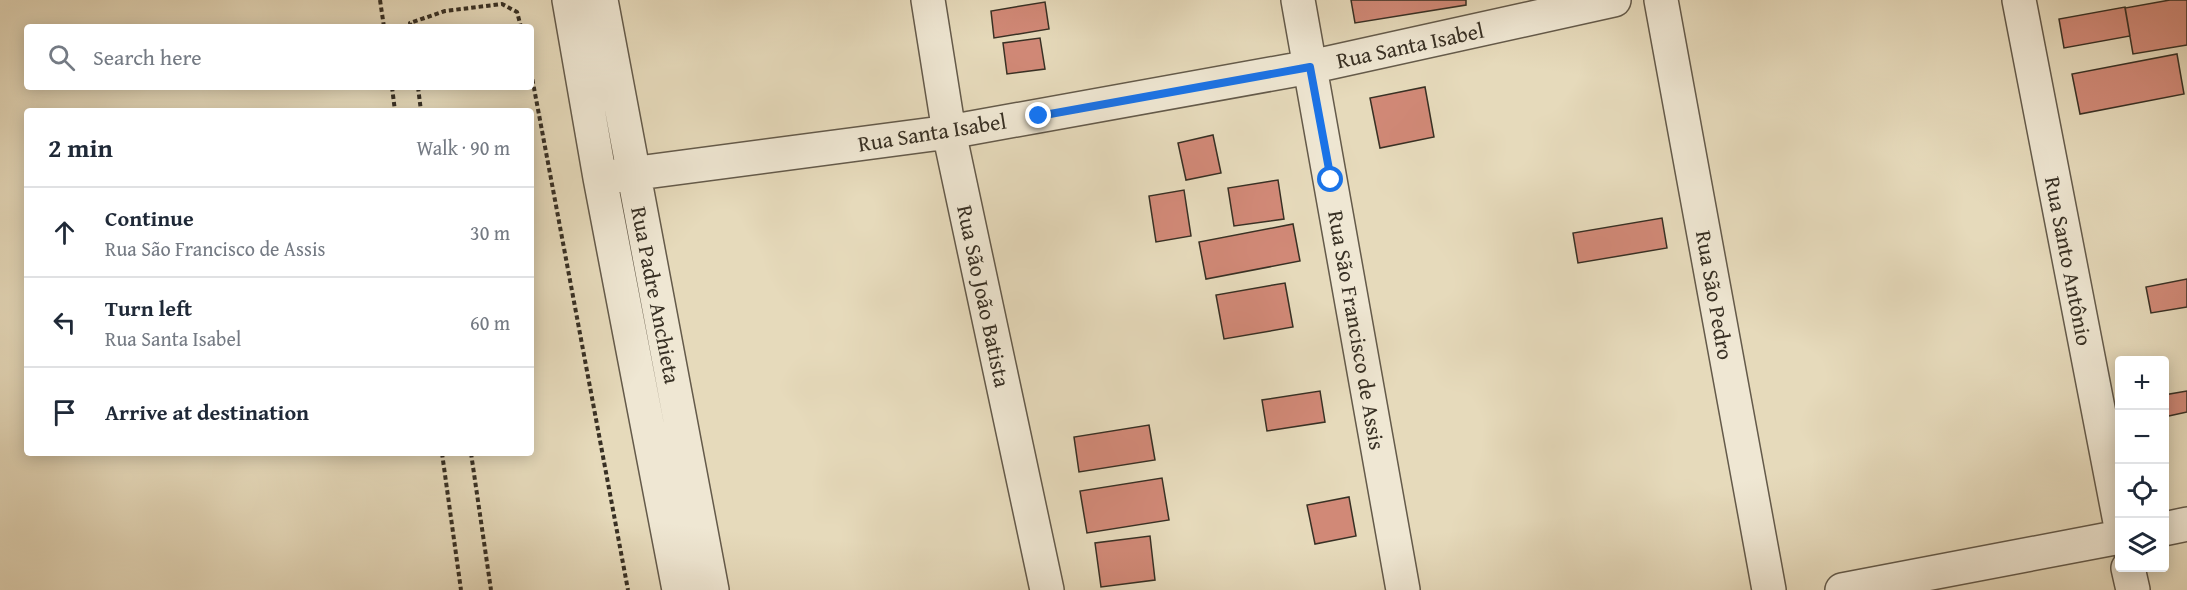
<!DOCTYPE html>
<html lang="en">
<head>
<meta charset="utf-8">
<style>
  body { margin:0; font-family:"Gentium Book Plus",serif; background:#f6f6f7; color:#1f2937 }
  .controls { position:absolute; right:18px; bottom:18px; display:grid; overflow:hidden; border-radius:6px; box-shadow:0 3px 15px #0003 }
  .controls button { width:54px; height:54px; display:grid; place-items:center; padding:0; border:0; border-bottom:2px solid #e0e1e3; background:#fff; color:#1f2937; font:30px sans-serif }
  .stop { position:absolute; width:18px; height:18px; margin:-14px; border:4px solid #1a73e8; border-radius:50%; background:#fff }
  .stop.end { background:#1a73e8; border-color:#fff; box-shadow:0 2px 6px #0008 }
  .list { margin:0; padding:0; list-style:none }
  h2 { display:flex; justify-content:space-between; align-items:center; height:78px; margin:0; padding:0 24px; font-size:26px }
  h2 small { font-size:20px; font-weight:400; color:#747a83 }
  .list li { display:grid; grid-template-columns:39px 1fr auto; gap:18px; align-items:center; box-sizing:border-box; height:90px; padding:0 24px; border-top:2px solid #e0e1e3 }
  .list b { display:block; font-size:22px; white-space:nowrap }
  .list p { margin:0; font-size:20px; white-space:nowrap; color:#747a83 }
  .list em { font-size:20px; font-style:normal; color:#747a83 }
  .icon { flex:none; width:33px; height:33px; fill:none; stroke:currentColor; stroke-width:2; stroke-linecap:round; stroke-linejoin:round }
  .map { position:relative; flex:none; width:2187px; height:590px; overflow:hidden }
  .search { position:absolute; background:#fff; box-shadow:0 3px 15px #0003; left:24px; top:24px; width:510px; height:66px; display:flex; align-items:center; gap:15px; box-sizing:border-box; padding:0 21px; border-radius:6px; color:#747a83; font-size:22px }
  .panel { position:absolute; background:#fff; box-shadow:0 3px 15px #0003; left:24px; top:108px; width:510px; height:348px; border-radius:6px }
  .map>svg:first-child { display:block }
  .building { fill:#d18977; stroke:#383024; stroke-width:1.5 }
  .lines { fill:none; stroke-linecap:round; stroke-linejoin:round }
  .minor-casing { stroke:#645a4a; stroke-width:36 }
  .path { stroke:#383024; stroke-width:4; stroke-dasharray:4.5 3; stroke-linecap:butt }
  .minor { stroke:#efe7d3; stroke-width:33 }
  .route { stroke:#1a73e8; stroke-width:8 }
  .labels { text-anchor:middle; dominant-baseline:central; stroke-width:5; stroke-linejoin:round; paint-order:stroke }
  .street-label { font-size:22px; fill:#383024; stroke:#efe7d3 }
</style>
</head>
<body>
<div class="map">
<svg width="2187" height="590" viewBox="0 0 2187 590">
  <rect width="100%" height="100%" fill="#e6dabb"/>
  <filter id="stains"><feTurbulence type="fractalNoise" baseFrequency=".00333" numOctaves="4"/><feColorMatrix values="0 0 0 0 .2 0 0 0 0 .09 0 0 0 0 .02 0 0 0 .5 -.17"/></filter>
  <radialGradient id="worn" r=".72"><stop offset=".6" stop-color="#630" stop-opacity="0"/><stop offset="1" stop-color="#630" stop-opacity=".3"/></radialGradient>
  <path class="building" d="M1351 0H1466V5L1355 23Z
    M2170 0H2187V45L2133 54 2125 8Z
    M1045 2 1049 29 994 38 991 11Z
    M2125 7 2130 36 2064 48 2059 19Z
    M1040 38 1045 69 1007 74 1003 43Z
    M2177 54 2184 94 2080 114 2072 74Z
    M1425 87 1434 137 1380 148 1370 98Z
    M1213 135 1221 173 1186 180 1178 143Z
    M1278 180 1284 219 1234 226 1228 188Z
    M1184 190 1191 236 1156 242 1149 196Z
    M1662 218 1667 248 1578 263 1573 233Z
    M1293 224 1300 261 1206 279 1199 242Z
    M2187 279V307L2151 313 2146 287Z
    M1285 283 1293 327 1224 339 1216 295Z
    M1320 391 1325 422 1267 431 1262 400Z
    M2187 391V412L2164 417V395Z
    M1149 425 1155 460 1079 472 1074 437Z
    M1162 478 1169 520 1087 533 1080 491Z
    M1349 497 1356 536 1315 544 1307 505Z
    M1150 536 1155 580 1101 587 1095 543Z"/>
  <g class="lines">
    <defs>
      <path id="minor" d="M569 0 600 178 679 590
        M601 0 712 590
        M928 0 949 132 1047 590
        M1298 0 1403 590
        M1661 0 1769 590
        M2019 0 2120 522
        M600 178 949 132 1310 67 1614 0
        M2164 529 2187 524
        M2128 568 2133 590
        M1842 590 2120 537"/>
    </defs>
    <use href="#minor" class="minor-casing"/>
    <path class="path" d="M380 0 384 27
      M411 27 410 23 445 11 502 4 517 12 521 27
      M531 72 628 590
      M392 87 395 111
      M418 87 421 111
      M442 453 461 590
      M471 453 491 590"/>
    <use href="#minor" class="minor"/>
  </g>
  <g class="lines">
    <path class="route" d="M1039 116 1310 67 1331 180"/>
  </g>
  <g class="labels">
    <g class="street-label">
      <text transform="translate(1410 45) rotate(-12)">Rua Santa Isabel</text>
      <text transform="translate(932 132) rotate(-9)">Rua Santa Isabel</text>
      <text transform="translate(2069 261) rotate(79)">Rua Santo Antônio</text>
      <text transform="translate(656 295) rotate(79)">Rua Padre Anchieta</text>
      <text transform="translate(1715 295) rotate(80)">Rua São Pedro</text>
      <text transform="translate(984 296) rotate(78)">Rua São João Batista</text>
      <text transform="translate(1357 330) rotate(80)">Rua São Francisco de Assis</text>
    </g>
  </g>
  <rect width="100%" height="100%" filter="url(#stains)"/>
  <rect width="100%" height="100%" fill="url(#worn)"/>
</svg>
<div class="controls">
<button>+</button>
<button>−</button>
<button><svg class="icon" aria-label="locate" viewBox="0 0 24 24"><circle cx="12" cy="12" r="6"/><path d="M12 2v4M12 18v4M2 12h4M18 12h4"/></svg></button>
<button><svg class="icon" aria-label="layers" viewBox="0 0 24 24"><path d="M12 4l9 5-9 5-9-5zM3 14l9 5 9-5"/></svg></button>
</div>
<div class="stop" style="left:1331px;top:180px"></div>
<div class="stop end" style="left:1039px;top:116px"></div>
<div class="search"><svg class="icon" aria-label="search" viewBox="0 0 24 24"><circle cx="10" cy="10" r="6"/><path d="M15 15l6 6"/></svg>Search here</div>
<section class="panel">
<h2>2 min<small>Walk · 90 m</small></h2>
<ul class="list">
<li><svg class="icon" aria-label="ahead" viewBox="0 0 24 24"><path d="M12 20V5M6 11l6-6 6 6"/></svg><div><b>Continue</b><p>Rua São Francisco de Assis</p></div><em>30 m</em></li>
<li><svg class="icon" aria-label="left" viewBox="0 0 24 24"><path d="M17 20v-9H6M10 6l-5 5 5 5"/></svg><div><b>Turn left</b><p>Rua Santa Isabel</p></div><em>60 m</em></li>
<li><svg class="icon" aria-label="arrive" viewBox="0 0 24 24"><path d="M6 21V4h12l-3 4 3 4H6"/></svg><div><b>Arrive at destination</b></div></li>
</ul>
</section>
</div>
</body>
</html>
